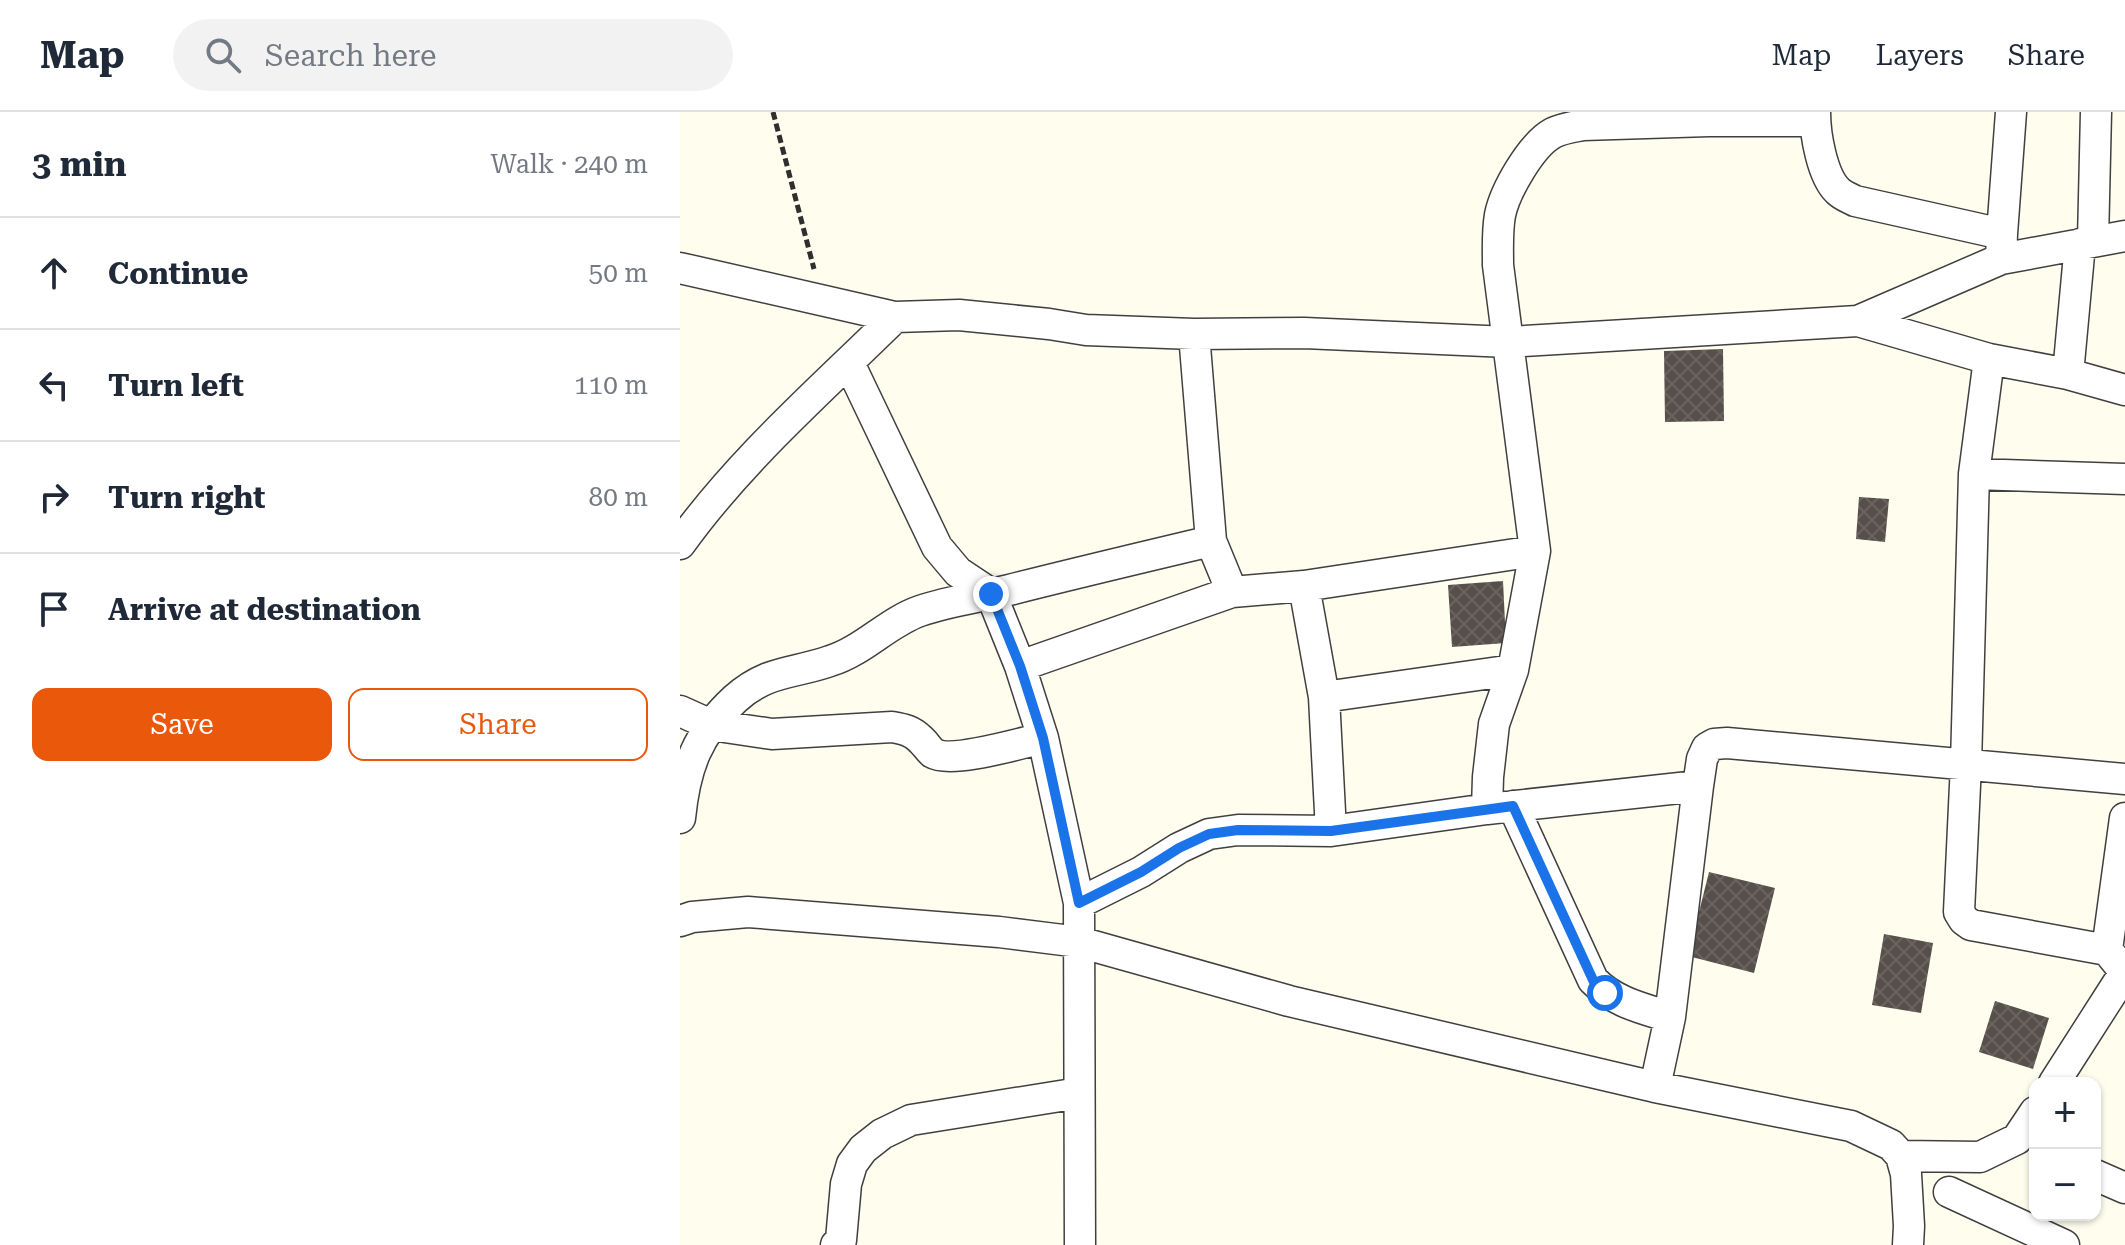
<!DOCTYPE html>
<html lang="en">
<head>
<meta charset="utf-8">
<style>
  body { margin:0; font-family:"Roboto Serif",serif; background:#f2f2f3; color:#1f2937 }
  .controls { position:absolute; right:24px; bottom:24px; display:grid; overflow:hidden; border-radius:16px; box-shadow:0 2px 6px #0004 }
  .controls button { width:72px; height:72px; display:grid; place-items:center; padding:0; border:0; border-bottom:2px solid #e0e1e3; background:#fff; color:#1f2937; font:40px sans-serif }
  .stop { position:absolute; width:24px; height:24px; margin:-18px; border:6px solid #1a73e8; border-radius:50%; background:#fff }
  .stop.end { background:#1a73e8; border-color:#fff; box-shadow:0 2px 8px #0008 }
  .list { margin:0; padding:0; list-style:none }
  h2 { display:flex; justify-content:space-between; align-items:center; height:104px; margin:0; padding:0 32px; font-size:34px }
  h2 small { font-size:26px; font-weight:400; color:#747a83 }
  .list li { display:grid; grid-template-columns:52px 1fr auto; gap:24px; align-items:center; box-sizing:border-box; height:112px; padding:0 32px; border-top:2px solid #e0e1e3 }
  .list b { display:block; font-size:30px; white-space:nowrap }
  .list em { font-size:26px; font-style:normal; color:#747a83 }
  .actions { display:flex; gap:16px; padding:24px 32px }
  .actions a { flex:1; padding:18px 0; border:2px solid #ea580c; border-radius:16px; text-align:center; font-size:28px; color:#ea580c }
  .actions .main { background:#ea580c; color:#fff }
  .icon { flex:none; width:44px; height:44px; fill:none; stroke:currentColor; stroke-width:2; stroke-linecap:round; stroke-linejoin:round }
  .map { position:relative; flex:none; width:1445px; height:1133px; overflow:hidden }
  header { display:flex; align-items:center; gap:48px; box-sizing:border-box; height:112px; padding:0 40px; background:#fff; border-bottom:2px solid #e0e1e3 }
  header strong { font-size:38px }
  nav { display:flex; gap:44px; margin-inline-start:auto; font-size:28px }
  .search { width:560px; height:72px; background:#f2f2f3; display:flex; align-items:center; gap:20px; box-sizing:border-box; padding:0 28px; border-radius:44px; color:#747a83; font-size:30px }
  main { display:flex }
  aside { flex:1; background:#fff }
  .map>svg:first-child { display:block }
  .building { fill:url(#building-cross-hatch) }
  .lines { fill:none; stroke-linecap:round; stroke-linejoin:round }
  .minor-casing { stroke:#404040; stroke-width:33 }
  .path { stroke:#2f2f2f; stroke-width:5; stroke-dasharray:8 4; stroke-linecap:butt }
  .minor { stroke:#fff; stroke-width:30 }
  .route { stroke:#1a73e8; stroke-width:10 }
</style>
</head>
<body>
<header>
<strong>Map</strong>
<div class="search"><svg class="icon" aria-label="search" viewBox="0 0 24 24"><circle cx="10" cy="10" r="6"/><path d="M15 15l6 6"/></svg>Search here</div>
<nav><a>Map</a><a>Layers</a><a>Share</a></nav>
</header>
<main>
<aside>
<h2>3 min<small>Walk · 240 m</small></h2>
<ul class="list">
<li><svg class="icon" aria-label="ahead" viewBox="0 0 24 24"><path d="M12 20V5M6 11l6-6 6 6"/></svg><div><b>Continue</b></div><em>50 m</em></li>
<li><svg class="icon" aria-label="left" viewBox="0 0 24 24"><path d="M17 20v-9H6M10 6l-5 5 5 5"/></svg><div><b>Turn left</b></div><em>110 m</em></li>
<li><svg class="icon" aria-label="right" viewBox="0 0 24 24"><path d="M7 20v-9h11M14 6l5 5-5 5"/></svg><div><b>Turn right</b></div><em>80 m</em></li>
<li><svg class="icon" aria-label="arrive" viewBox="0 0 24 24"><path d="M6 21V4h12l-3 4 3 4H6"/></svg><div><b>Arrive at destination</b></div></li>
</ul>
<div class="actions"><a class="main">Save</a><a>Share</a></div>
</aside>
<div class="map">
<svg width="1445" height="1133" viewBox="0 0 1445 1133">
  <defs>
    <pattern id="building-cross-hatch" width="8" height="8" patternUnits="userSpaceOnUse" patternTransform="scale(2)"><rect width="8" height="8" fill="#564f4a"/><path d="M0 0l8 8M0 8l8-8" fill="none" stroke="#696460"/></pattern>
  </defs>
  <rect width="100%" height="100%" fill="#fffded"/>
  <path class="building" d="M1043 237 1044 309 985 310 984 239Z
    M1179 385 1209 387 1205 430 1176 427Z
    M823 469 826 531 772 535 768 473Z
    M1029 760 1095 776 1074 861 1008 844Z
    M1204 822 1253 831 1241 901 1192 893Z
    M1315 889 1369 906 1353 957 1299 940Z"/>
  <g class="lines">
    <defs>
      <path id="minor" d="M1135 0C1135 22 1142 64 1158 79 1163 84 1170 86 1175 89L1322 122 1321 147
        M1322 122 1331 0
        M1413 129 1416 0
        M0 156 215 205 279 203 369 212 406 218 514 222 624 221 828 230 1178 209 1321 147 1445 124
        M1178 209 1309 247 1388 262 1445 278
        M1309 247 1294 362 1286 652 1279 800 1284 808 1291 813 1427 838 1445 860
        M169 251 257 435 278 460 311 482 340 554 363 626 399 791 400 1133
        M1388 262 1400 132
        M1294 362 1445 367
        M531 429 552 480
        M0 432C61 347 141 278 215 205
        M624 474 644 585
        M340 554 552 480 624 474 855 439
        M0 599 31 613 92 622 212 615C224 617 232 619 240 627 245 631 248 637 253 641 271 652 341 631 363 626
        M833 694 913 868C934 890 961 896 990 905
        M807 697 808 665 814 612 833 558 855 439 818 153C818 137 817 120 820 103 825 79 851 33 873 21 883 16 893 15 903 13L1029 9H1135
        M0 706C5 656 17 622 55 587 87 558 113 562 150 549 183 539 208 510 240 499 269 489 300 485 329 478 396 461 464 445 531 429L514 222
        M651 719 644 585 833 558
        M399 791 461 760 499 736 529 722 558 718 651 719 807 697 1018 674
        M0 809 12 805 68 800 319 820 399 830 609 889 975 975 1171 1014 1211 1033 1221 1044 1226 1062 1229 1114 1228 1133
        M1427 838 1445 706
        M1374 971 1438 871 1445 866
        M975 975 990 905 1018 674 1022 647 1027 636 1034 632 1047 631 1445 667
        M1221 1044 1300 1045 1337 1027 1355 1000
        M1415 1063 1445 1076
        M1269 1080 1384 1133
        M156 1133 161 1128 166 1072 172 1052 183 1037 202 1022 231 1008 399 981"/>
    </defs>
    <use href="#minor" class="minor-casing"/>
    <path class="path" d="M93 0 134 157"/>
    <use href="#minor" class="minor"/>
  </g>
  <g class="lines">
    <path class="route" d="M311 482 340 554 363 626 399 791 461 760 499 736 529 722 558 718 651 719 833 694 913 868 925 881"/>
  </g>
</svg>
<div class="controls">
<button>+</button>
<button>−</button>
</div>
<div class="stop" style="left:925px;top:881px"></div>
<div class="stop end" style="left:311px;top:482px"></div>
</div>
</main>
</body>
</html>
